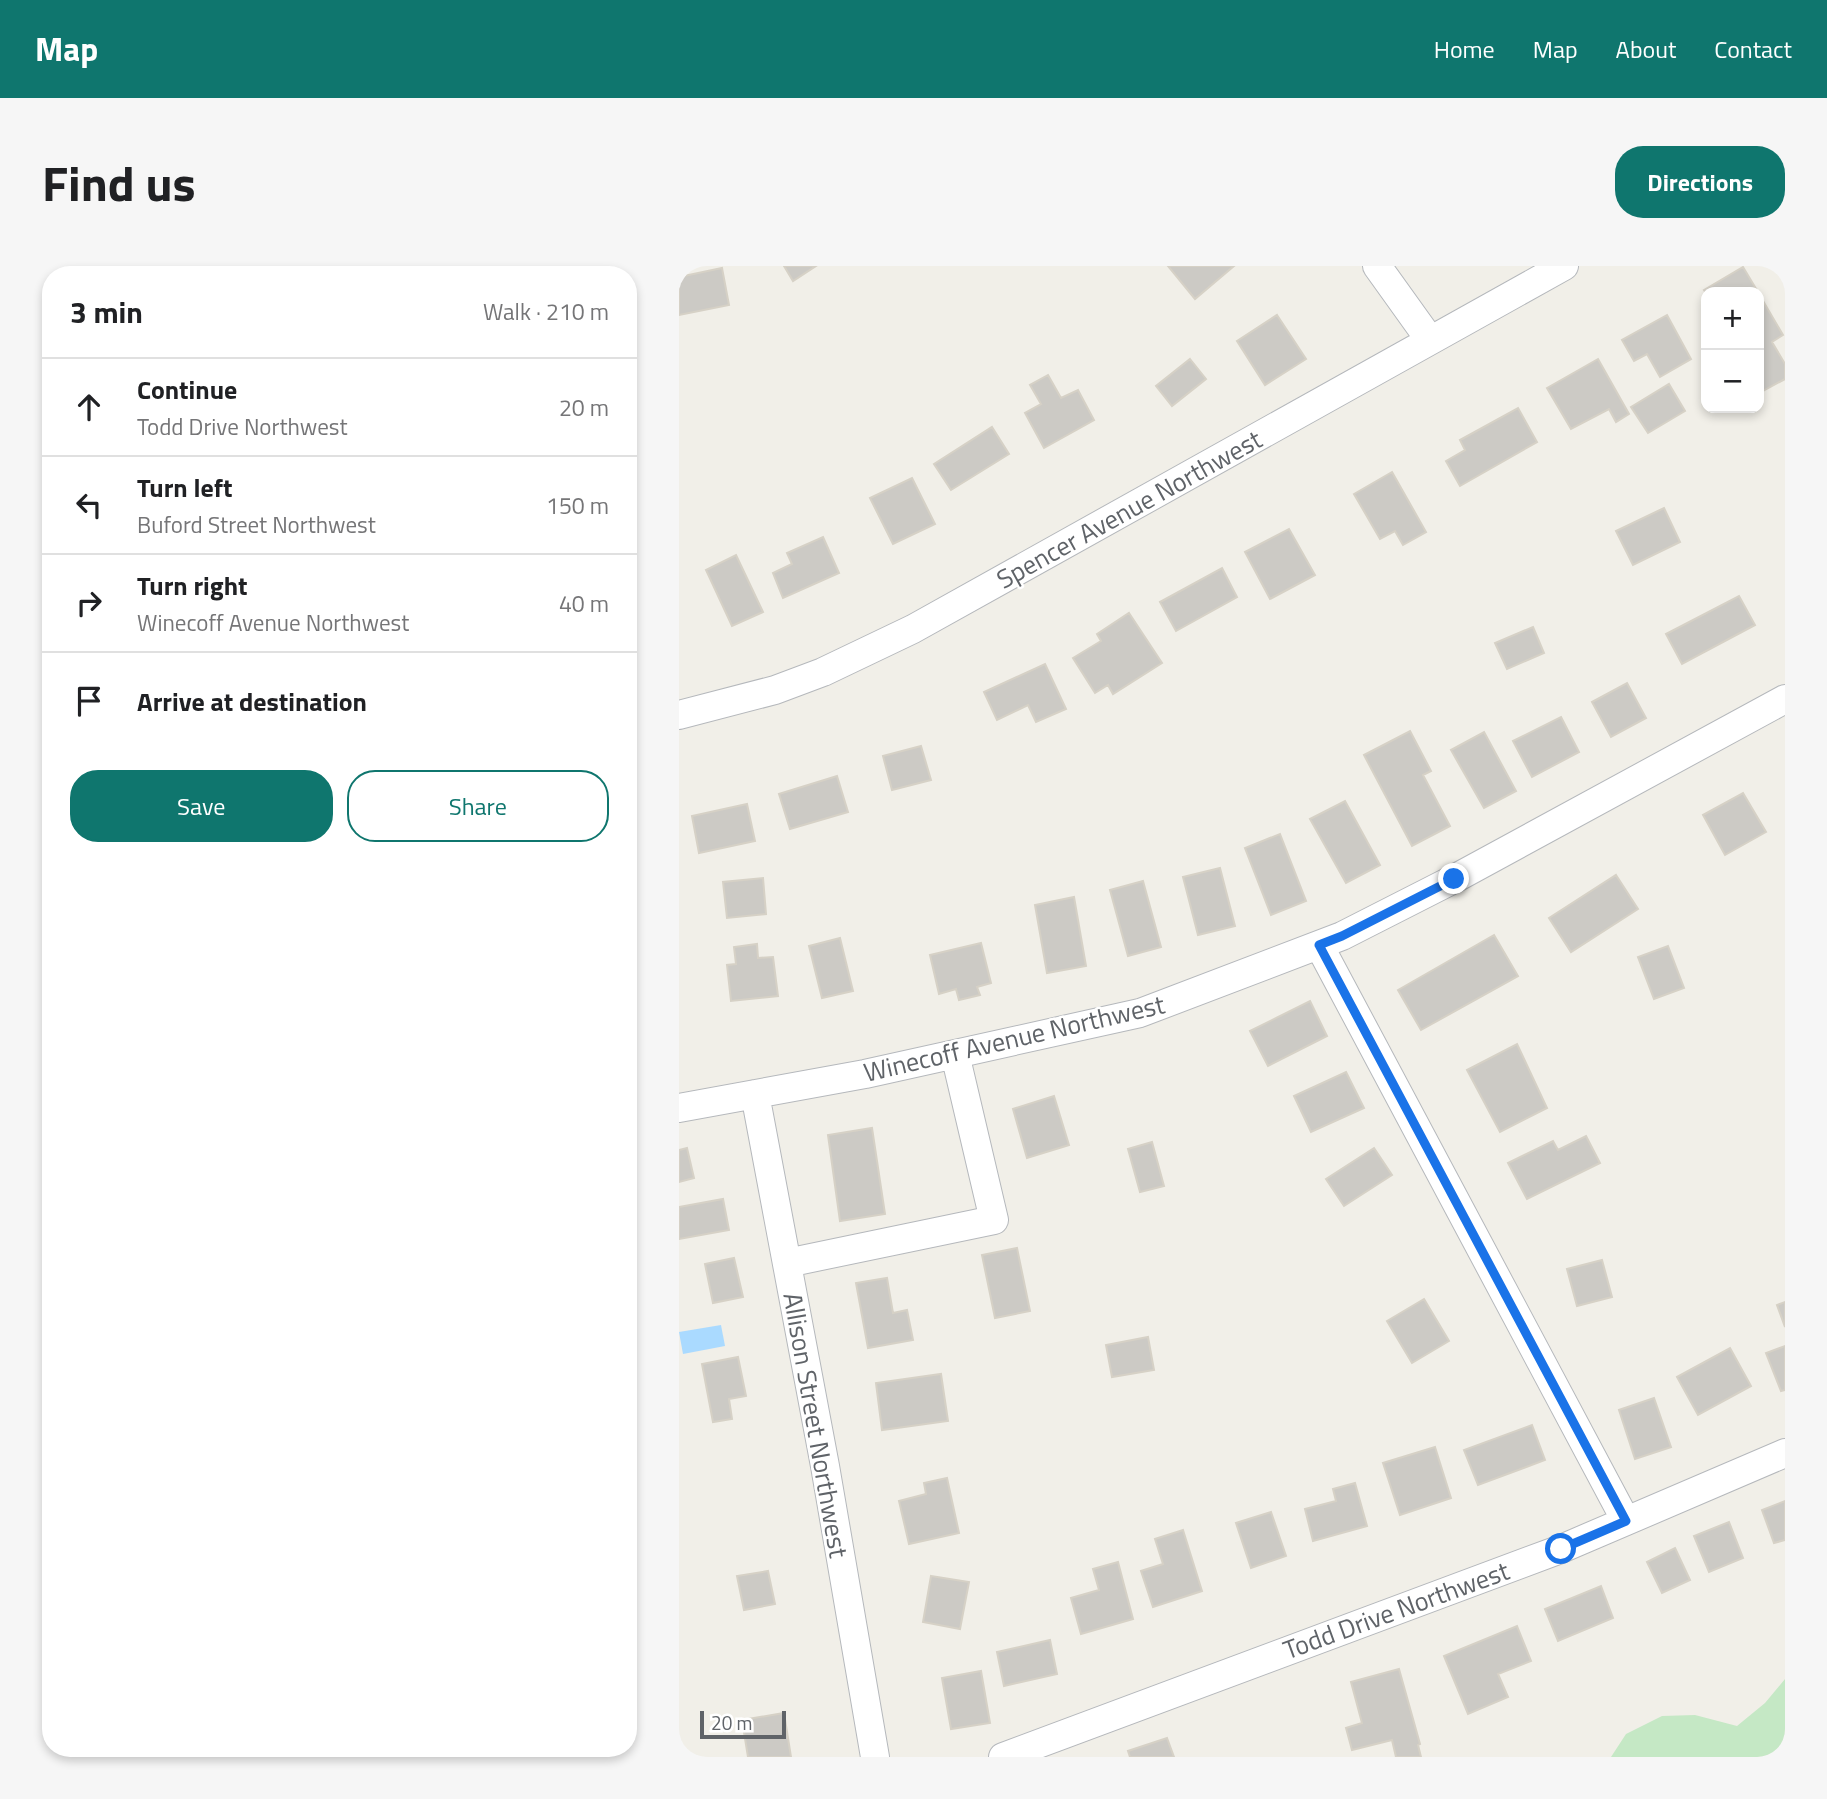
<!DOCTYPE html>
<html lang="en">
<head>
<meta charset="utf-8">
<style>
  body { margin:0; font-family:"Titillium Web",sans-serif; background:#f6f6f6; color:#202124 }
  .controls { position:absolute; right:21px; top:21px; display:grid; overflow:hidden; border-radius:14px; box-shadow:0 4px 10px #0003 }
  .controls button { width:63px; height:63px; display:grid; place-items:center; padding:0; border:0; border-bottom:2px solid #e0e0e0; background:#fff; color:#202124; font:35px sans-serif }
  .scale { position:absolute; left:21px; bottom:18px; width:86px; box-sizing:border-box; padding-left:7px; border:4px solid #5f6368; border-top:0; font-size:19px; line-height:24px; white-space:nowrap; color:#5f6368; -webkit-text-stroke:5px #fff; paint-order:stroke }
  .stop { position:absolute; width:21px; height:21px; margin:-16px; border:5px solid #1a73e8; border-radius:50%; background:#fff }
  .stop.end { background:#1a73e8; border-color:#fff; box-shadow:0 2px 7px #0008 }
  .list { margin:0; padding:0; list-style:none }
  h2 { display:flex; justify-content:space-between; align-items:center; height:91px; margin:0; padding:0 28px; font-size:30px }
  h2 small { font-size:23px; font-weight:400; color:#757577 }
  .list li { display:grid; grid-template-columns:46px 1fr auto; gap:21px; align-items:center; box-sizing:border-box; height:98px; padding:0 28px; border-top:2px solid #e0e0e0 }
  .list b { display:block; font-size:26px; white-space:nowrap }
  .list p { margin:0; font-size:23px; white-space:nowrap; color:#757577 }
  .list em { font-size:23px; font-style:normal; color:#757577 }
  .actions { display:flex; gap:14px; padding:21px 28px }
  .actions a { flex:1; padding:16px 0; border:2px solid #0f766e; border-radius:28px; text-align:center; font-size:24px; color:#0f766e }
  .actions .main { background:#0f766e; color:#fff }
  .icon { flex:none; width:38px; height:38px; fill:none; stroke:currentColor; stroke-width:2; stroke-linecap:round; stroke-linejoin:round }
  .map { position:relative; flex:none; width:1106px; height:1491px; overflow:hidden; border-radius:28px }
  header { display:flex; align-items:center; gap:42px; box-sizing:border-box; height:98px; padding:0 35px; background:#0f766e; color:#fff }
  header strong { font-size:33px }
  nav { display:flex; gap:38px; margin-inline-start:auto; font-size:24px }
  .intro { display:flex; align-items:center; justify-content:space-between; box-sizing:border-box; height:168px; padding:0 42px }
  h1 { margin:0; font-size:49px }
  .button { padding:18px 32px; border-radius:28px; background:#0f766e; color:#fff; font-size:24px; font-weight:700 }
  main { display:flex; gap:42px; padding:0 42px }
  aside { flex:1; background:#fff; border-radius:28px; box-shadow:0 4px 10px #0003 }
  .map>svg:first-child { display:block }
  .green { fill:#c5e8c5 }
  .water { fill:#aadaff }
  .building { fill:#cccac5; stroke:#d6d1c6; stroke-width:2 }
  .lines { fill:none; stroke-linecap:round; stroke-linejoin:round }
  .minor-casing { stroke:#b5b8bc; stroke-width:30 }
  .minor { stroke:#fff; stroke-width:28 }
  .route { stroke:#1a73e8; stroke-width:9 }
  .labels { text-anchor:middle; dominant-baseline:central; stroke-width:5; stroke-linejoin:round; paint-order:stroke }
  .street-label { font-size:26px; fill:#5f6368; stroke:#fff }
</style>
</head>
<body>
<header>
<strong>Map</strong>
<nav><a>Home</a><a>Map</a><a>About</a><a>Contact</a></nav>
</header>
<div class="intro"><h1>Find us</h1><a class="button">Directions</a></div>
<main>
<aside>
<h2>3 min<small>Walk · 210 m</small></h2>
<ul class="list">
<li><svg class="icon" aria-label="ahead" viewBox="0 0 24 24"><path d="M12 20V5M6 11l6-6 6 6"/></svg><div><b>Continue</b><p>Todd Drive Northwest</p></div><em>20 m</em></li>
<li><svg class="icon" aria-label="left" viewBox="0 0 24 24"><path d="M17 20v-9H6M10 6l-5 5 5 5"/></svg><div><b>Turn left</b><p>Buford Street Northwest</p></div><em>150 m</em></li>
<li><svg class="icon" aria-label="right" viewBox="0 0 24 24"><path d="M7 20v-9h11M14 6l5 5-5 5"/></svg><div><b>Turn right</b><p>Winecoff Avenue Northwest</p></div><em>40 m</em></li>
<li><svg class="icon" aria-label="arrive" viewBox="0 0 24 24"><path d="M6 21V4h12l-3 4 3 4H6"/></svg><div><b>Arrive at destination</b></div></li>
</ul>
<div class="actions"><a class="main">Save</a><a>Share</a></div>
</aside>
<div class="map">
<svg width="1106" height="1491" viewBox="0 0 1106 1491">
  <rect width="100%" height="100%" fill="#f1efe8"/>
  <path class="green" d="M1106 1413V1491H932L947 1468 983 1450 1016 1449 1058 1460 1086 1437Z"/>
  <path class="water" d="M42 1059 46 1080 4 1088 0 1066Z"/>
  <path class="building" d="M105 0H137L114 15Z
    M489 0H555L516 33Z
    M1064 1 1079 26 1027 27 1025 24Z
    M43 2 50 39 0 49V11Z
    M1080 28 1104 69 1093 76 1106 98V113L1084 125 1080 117Z
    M598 49 627 93 586 119 558 75Z
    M988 49 1012 93 981 111 968 88 955 95 943 74Z
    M511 93 527 113 493 140 477 120Z
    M919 93 950 148 937 156 930 143 892 163 868 122Z
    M369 109 382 132 399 124 415 154 365 182 346 147 362 138 351 119Z
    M990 118 1006 145 969 167 952 141Z
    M839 142 858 176 781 220 767 195 786 184 781 174Z
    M313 161 330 188 272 224 255 198Z
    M713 206 747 266 724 279 716 265 701 273 675 228Z
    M233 212 256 258 214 278 191 232Z
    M985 242 1001 276 954 299 937 265Z
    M610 263 636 309 591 333 566 286Z
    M144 271 160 307 104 332 94 307 113 298 108 287Z
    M57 289 84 346 53 360 27 304Z
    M543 302 558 331 497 365 481 336Z
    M1060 330 1076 359 1003 398 987 368Z
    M450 347 483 397 434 428 429 419 416 427 394 392 422 375 418 368Z
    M854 361 865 387 828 403 816 377Z
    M366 398 387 443 357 456 349 439 318 454 305 426Z
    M948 417 967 452 932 471 913 436Z
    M882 451 900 486 853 511 834 475Z
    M731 465 752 505 744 509 771 560 733 580 685 489Z
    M805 466 837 525 805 542 772 484Z
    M242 480 252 514 213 524 204 490Z
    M158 510 169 546 111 563 100 528Z
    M1064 527 1087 566 1046 589 1024 549Z
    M666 535 701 599 667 617 631 553Z
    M68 538 76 575 20 587 13 550Z
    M601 568 627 635 592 649 566 582Z
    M541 602 556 660 519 669 504 611Z
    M937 609 959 643 892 686 870 652Z
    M84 612 87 648 48 652 44 616Z
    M464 615 482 681 449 690 431 624Z
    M395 631 407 700 368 707 356 639Z
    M815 669 839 710 742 764 719 724Z
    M161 672 174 725 143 732 130 680Z
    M302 677 312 717 298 721 301 729 280 734 277 723 260 728 251 689Z
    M78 678 79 692 94 691 99 730 52 735 48 699 57 698 55 681Z
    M989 680 1005 722 975 733 959 691Z
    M631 735 648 770 589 800 571 765Z
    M838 778 868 842 821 866 788 804Z
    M667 806 685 842 632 866 615 830Z
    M375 830 390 879 348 892 334 843Z
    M193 862 206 948 161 955 149 869Z
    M907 870 921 897 848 933 829 897 874 875 879 884Z
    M473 876 485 920 461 926 449 883Z
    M8 882 15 912 0 916V884Z
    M695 882 713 909 665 940 647 913Z
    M44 933 50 964 0 973V941Z
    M338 982 351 1045 316 1052 303 989Z
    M55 992 64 1031 34 1037 26 998Z
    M923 994 933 1031 898 1040 888 1003Z
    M208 1012 214 1047 228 1044 234 1074 189 1082 177 1017Z
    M745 1033 770 1075 733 1097 708 1055Z
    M1106 1036V1061L1098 1039Z
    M469 1071 475 1104 433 1111 427 1079Z
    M1106 1080V1124L1102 1125 1087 1087Z
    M1051 1082 1072 1120 1019 1149 998 1111Z
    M59 1091 67 1130 50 1133 53 1153 34 1156 23 1098Z
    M262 1108 269 1155 203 1164 197 1117Z
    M975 1132 992 1181 956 1193 940 1144Z
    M853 1159 866 1194 799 1219 785 1184Z
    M756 1181 772 1232 721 1249 704 1197Z
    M268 1212 280 1267 230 1278 220 1235 247 1228 245 1217Z
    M676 1217 688 1260 634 1275 626 1243 657 1235 654 1223Z
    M1106 1235V1274L1095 1277 1083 1244Z
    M592 1246 607 1290 572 1302 557 1257Z
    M1050 1256 1064 1292 1030 1306 1015 1270Z
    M504 1264 523 1325 474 1341 462 1305 484 1298 476 1273Z
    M996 1282 1011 1314 983 1327 968 1296Z
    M439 1296 454 1353 402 1368 392 1332 420 1324 414 1303Z
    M89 1305 96 1338 65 1344 58 1310Z
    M252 1310 290 1316 281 1363 244 1356Z
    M922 1320 934 1352 879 1375 866 1343Z
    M838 1360 852 1395 819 1408 829 1431 789 1448 765 1390Z
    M371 1374 378 1408 325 1420 318 1386Z
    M720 1403 741 1478 739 1479 742 1491H717L713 1474 673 1484 667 1462 683 1457 672 1416Z
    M302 1405 311 1457 272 1463 263 1412Z
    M105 1447 112 1491H69L63 1454Z
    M488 1472 495 1491H451L449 1485Z"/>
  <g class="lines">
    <defs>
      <path id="minor" d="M698 0 751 74
        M0 449 96 424 144 406 234 363 885 0
        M640 679 947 1255
        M76 828 146 1200 196 1491
        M0 842 186 808 461 747 663 670 775 613 1106 433
        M108 997 315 954 276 788
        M324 1491 882 1283 1106 1187"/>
    </defs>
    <use href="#minor" class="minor-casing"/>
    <use href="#minor" class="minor"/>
  </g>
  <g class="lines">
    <path class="route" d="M775 613 663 670 640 679 947 1255 882 1283"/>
  </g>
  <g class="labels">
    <g class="street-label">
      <text transform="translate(450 243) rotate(-29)">Spencer Avenue Northwest</text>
      <text transform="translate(335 772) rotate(-13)">Winecoff Avenue Northwest</text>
      <text transform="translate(137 1159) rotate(80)">Allison Street Northwest</text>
      <text transform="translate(717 1344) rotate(-20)">Todd Drive Northwest</text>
    </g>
  </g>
</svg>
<div class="controls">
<button>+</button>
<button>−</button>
</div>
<div class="scale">20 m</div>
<div class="stop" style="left:882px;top:1283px"></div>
<div class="stop end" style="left:775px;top:613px"></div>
</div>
</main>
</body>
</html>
